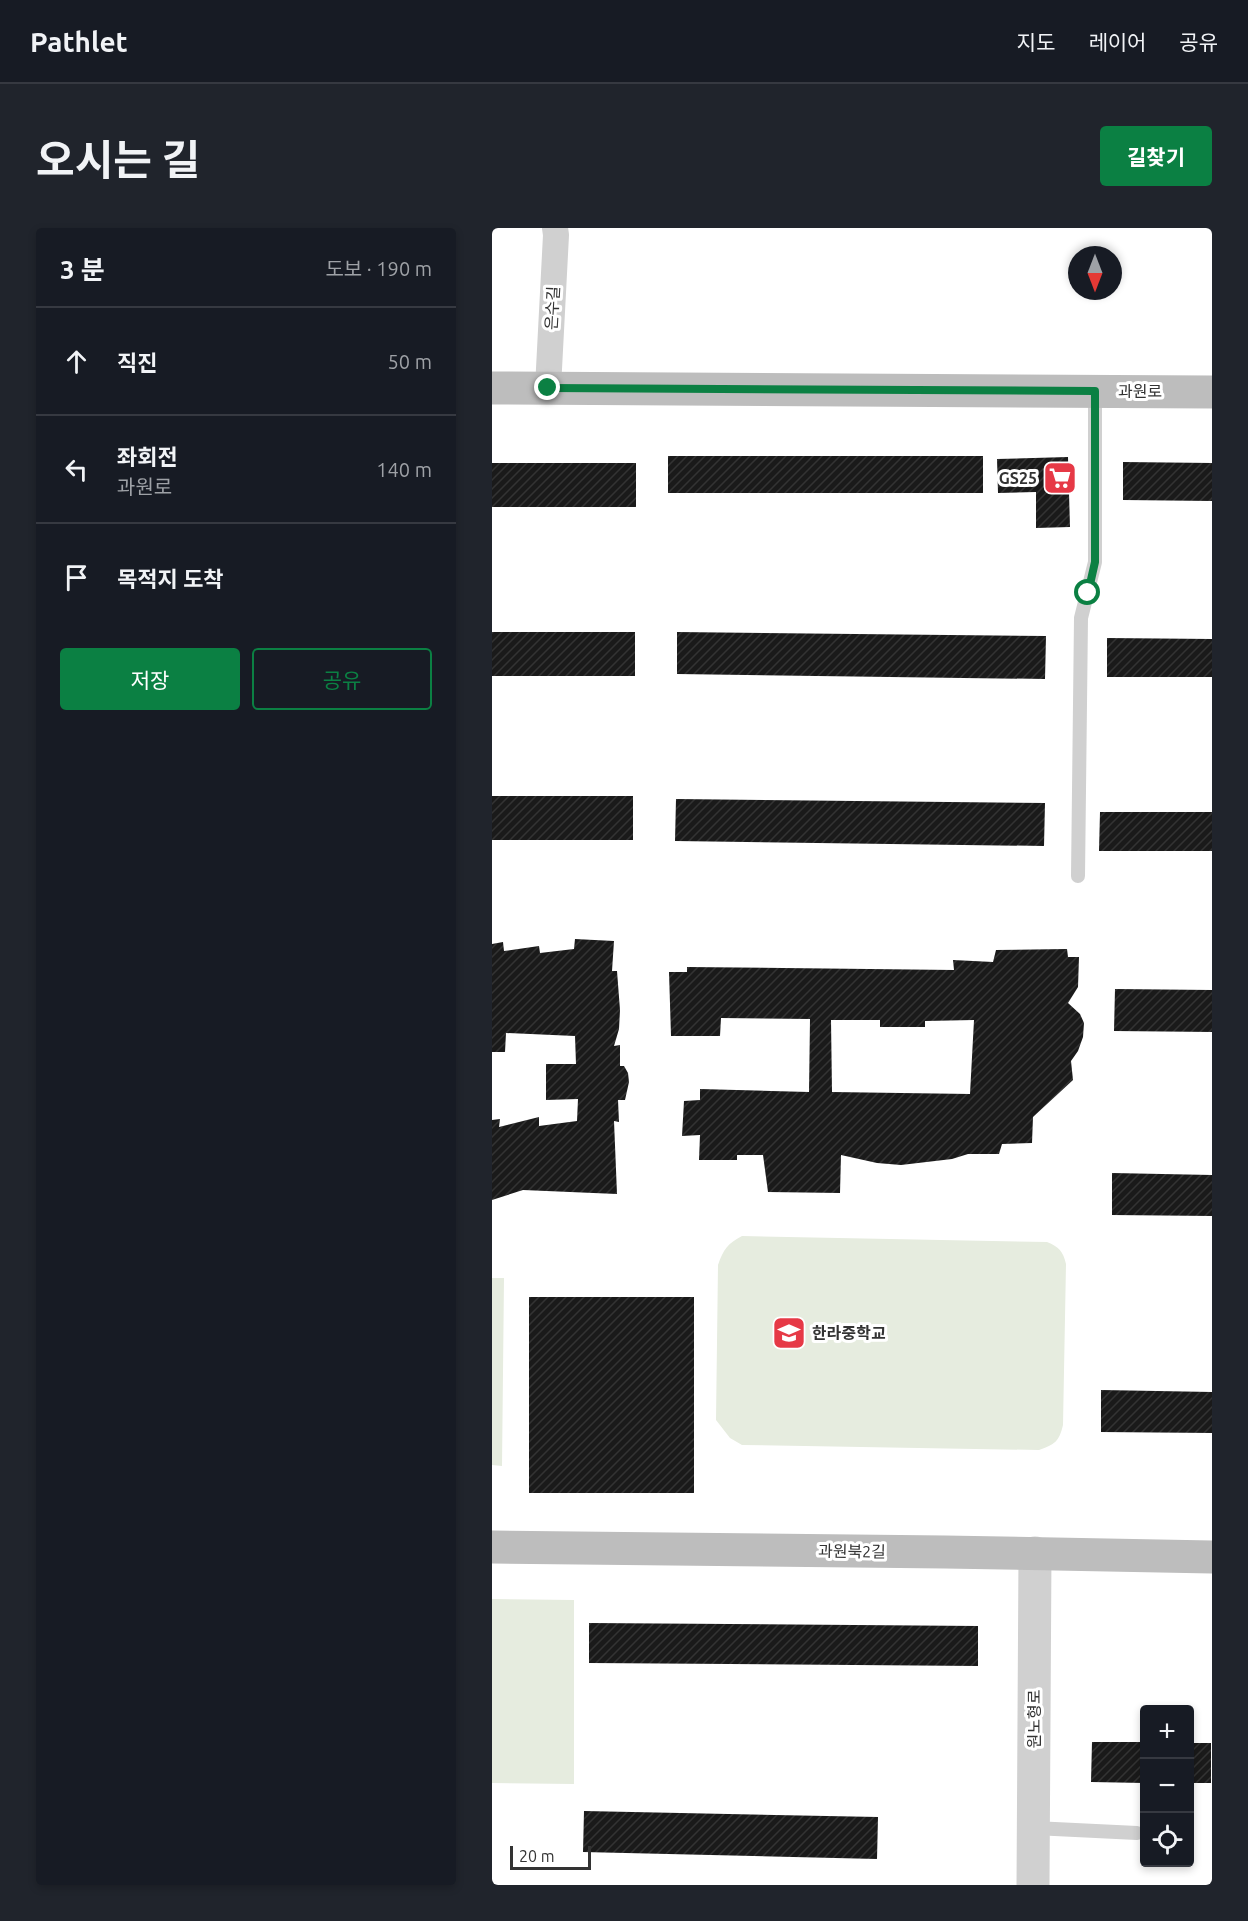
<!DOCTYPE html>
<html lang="ko">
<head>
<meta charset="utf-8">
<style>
  body { margin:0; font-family:Ubuntu,"Noto Sans KR",sans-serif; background:#20242c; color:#f1f3f6 }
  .controls { position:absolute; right:18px; bottom:18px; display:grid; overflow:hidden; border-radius:6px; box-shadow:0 3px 9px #0003 }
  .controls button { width:54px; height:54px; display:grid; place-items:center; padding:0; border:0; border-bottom:2px solid #363941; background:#171b24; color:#f1f3f6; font:30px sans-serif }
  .compass { position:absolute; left:576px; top:18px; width:54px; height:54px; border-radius:50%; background:#171b24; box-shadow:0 3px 9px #0003; rotate:180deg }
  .scale { position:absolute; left:18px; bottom:15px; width:81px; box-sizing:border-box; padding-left:6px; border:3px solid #333; border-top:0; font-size:16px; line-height:21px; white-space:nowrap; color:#333; -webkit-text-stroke:4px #fff; paint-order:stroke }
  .stop { position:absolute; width:18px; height:18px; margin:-14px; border:4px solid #0b8043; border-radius:50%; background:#fff }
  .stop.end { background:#0b8043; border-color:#fff; box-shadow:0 2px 6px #0008 }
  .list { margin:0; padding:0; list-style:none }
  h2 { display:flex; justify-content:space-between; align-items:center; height:78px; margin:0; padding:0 24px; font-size:26px }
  h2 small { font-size:20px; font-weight:400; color:#9ea1a6 }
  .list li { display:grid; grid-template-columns:39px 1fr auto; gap:18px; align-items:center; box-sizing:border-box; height:108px; padding:0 24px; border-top:2px solid #363941 }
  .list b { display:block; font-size:22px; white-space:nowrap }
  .list p { margin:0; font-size:20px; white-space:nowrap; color:#9ea1a6 }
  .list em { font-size:20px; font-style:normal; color:#9ea1a6 }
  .actions { display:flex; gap:12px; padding:18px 24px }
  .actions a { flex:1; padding:14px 0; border:2px solid #0b8043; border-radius:6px; text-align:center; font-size:21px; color:#0b8043 }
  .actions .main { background:#0b8043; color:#fff }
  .icon { flex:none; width:33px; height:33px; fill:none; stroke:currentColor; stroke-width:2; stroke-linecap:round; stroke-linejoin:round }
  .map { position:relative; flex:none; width:720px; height:1657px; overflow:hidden; border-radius:6px }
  header { display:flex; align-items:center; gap:36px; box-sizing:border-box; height:84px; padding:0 30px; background:#171b24; border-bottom:2px solid #363941 }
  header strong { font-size:28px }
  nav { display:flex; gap:33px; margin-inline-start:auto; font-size:21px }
  .intro { display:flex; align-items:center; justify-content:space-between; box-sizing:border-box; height:144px; padding:0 36px }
  h1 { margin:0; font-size:42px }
  .button { padding:15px 27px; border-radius:6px; background:#0b8043; color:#fff; font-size:21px; font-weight:700 }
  main { display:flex; gap:36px; padding:0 36px }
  aside { flex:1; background:#171b24; border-radius:6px; box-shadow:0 3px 9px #0003 }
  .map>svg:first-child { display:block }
  .park { fill:#e6ecdf }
  .building { fill:url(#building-hatch); fill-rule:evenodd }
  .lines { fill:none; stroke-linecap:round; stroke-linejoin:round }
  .service { stroke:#d0d0d0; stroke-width:14 }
  .minor { stroke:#d0d0d0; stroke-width:26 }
  .tertiary { stroke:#d0d0d0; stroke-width:33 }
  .secondary { stroke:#bdbdbd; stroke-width:33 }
  .route { stroke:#0b8043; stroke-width:8 }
  .labels { text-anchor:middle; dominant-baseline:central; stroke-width:6; stroke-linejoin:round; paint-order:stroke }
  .street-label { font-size:16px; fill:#333; stroke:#fff }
  .poi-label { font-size:16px; font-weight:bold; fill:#333; stroke:#fff; text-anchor:end }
</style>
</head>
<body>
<header>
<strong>Pathlet</strong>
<nav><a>지도</a><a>레이어</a><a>공유</a></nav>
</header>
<div class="intro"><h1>오시는 길</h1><a class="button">길찾기</a></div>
<main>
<aside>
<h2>3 분<small>도보 · 190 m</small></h2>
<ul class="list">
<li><svg class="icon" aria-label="ahead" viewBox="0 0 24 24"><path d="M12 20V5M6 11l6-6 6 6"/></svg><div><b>직진</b></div><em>50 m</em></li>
<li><svg class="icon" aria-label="left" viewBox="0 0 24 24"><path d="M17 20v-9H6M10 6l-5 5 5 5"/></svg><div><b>좌회전</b><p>과원로</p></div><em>140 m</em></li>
<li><svg class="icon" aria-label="arrive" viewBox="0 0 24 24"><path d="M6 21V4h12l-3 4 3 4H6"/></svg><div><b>목적지 도착</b></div></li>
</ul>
<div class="actions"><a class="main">저장</a><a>공유</a></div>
</aside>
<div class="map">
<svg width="720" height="1657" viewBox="0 0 720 1657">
  <defs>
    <pattern id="building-hatch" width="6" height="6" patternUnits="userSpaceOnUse" patternTransform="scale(1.5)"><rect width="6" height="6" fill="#1a1a1a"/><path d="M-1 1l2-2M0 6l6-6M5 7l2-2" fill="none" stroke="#333"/></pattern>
  </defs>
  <rect width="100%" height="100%" fill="#fff"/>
  <path class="park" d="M250 1008 555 1014C567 1019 571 1023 574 1036L571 1197C567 1214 563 1216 547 1222L250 1217 238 1210 224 1192 226 1037C231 1022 236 1015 250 1008Z
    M0 1050H12L10 1238 0 1237Z
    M0 1371 82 1372V1556L0 1555Z"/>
  <path class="building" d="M176 228H491V265H176Z
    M576 229 578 299 544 300V264L506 265 505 231Z
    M631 234 720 235V273L631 272Z
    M0 235H144V279H0Z
    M0 404H143V448H0Z
    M185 404 554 408 553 451 185 446Z
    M615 410 720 411V449H615Z
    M0 568H141V612H0Z
    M184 571 553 575 552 618 183 613Z
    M608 584H720V623H607Z
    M83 711 122 713 120 743H125L128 782 127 801 122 818 128 817V838H132L136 845 137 854 133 872H126L127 894 122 893 125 966 31 962 0 972V892L8 891 7 899 47 889V898L85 893 86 871 54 872V836H84L83 808 14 805 13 824H0V716L11 714 12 723 47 718 48 725 82 721Z
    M575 721 576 729H587L586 759 576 775 588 786 592 795 591 809 586 823 579 833 581 852 541 889 540 915 510 916 507 926H476L460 931 409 937 385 935 349 927 348 965 276 964 271 927H245V932H207L208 907 190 908 192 873 208 872V861L317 864 318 791 229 790 228 808H179L177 744H195V739L462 742 461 732 501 734 504 722ZM339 792H388V799H433V793L482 792 478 866 340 864Z
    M623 761 720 762V804L622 803Z
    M620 945 720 947V988L620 987Z
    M37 1069H202V1265H37Z
    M609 1162 720 1164V1205L609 1204Z
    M97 1395 486 1398V1438L97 1435Z
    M600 1514H652V1555L599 1554Z
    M698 1515H719V1555H698Z
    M92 1583 386 1589 385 1631 91 1624Z"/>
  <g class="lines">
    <path class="service" d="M586 648 589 390 603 334V163
      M542 1600 645 1605"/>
    <path class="minor" d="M56 160 64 7 63 0"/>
    <path class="tertiary" d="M541 1657 543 1325"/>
    <path class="secondary" d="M0 160 720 164
      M0 1319 453 1324 720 1329"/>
  </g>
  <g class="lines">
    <path class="route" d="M56 160 603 163V334L596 365"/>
  </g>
  <defs>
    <symbol id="supermarket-square" viewBox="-11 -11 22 22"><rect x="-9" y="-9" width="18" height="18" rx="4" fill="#e63946" stroke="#fff"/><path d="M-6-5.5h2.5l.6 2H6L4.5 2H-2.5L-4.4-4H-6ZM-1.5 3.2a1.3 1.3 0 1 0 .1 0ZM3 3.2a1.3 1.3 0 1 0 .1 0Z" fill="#fff"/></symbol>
    <symbol id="school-square" viewBox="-11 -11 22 22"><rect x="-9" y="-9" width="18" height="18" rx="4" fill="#e63946" stroke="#fff"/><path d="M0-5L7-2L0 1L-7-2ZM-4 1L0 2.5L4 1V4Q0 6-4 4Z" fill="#fff"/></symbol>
  </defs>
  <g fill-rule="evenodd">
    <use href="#supermarket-square" x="549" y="231" width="38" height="38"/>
    <use href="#school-square" x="278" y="1086" width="38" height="38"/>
  </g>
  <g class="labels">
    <g class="street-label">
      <text transform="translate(60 80) rotate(-87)">은수길</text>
      <text x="648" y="163">과원로</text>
      <text transform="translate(360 1323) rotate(1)">과원북2길</text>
      <text transform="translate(542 1491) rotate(-90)">원노형로</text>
    </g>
    <g class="poi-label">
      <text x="545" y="250">GS25</text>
      <text x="320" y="1105" text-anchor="start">한라중학교</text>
    </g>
  </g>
</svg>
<div class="controls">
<button>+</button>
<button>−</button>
<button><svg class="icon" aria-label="locate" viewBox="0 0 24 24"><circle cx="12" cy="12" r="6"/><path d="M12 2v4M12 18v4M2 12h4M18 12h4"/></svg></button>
</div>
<svg class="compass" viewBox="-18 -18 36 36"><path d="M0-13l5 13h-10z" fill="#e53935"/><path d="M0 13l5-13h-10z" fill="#9ea1a6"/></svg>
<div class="scale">20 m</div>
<div class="stop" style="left:596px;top:365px"></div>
<div class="stop end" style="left:56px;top:160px"></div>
</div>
</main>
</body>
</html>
